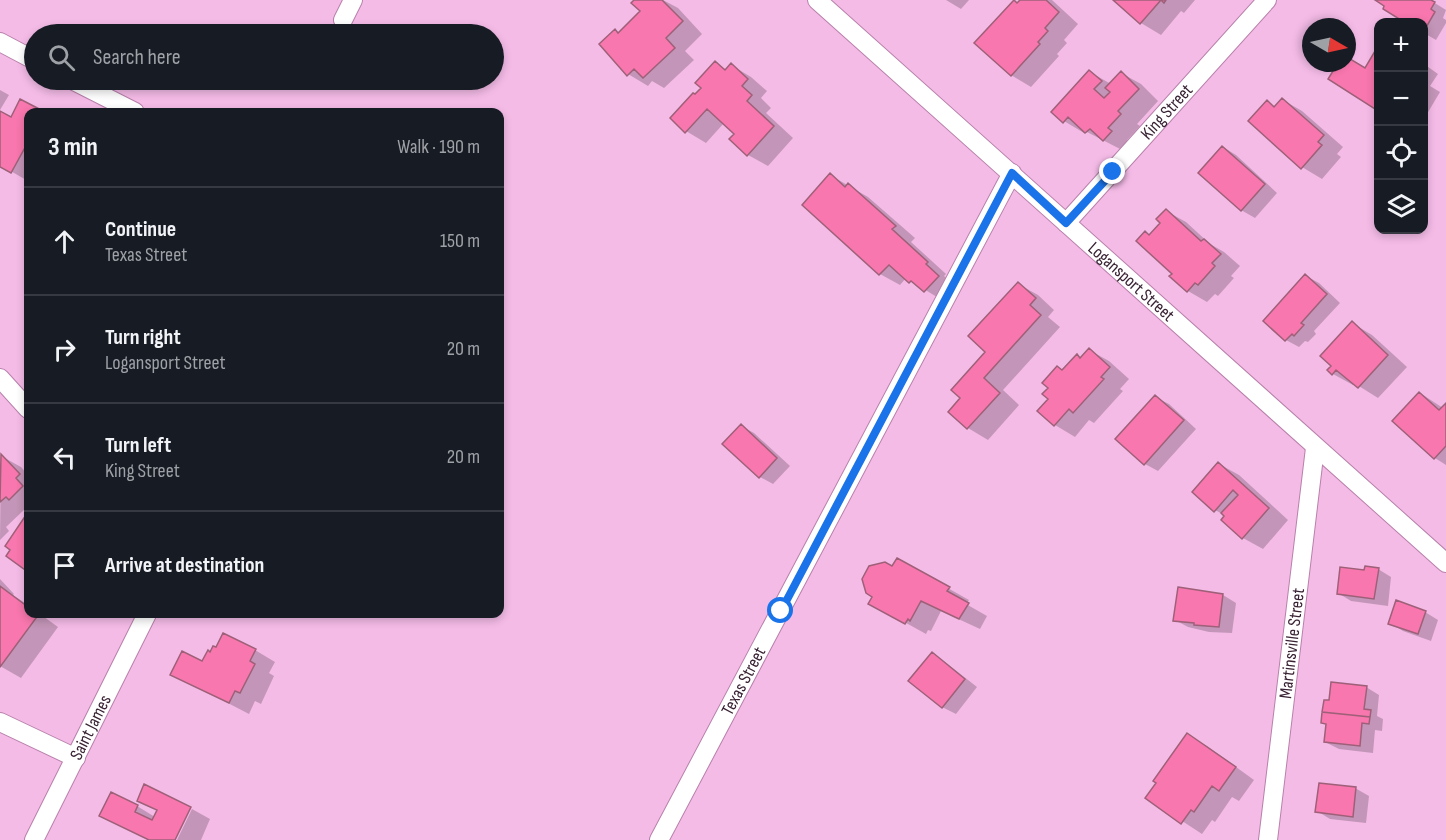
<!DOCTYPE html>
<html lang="en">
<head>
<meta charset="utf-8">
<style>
  body { margin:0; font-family:"Sofia Sans Condensed",sans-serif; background:#242831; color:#f1f3f6 }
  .controls { position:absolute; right:18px; top:18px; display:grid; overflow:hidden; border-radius:12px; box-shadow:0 3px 9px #0003 }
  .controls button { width:54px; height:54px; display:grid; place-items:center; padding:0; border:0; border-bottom:2px solid #363941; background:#171b24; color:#f1f3f6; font:30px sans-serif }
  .compass { position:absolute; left:1302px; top:18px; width:54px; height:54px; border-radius:50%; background:#171b24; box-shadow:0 3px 9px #0003; rotate:99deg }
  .stop { position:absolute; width:18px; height:18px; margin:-14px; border:4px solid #1a73e8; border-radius:50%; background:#fff }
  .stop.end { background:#1a73e8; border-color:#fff; box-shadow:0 2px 6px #0008 }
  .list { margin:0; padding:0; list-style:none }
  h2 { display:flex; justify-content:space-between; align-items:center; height:78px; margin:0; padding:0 24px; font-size:26px }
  h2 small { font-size:20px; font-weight:400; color:#9ea1a6 }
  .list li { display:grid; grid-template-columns:39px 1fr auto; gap:18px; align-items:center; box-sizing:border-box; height:108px; padding:0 24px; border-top:2px solid #363941 }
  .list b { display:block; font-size:22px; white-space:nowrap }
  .list p { margin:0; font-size:20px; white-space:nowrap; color:#9ea1a6 }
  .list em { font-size:20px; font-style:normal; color:#9ea1a6 }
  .icon { flex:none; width:33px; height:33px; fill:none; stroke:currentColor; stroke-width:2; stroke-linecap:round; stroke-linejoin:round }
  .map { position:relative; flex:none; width:1446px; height:840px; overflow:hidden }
  .search { position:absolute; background:#171b24; box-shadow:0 3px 9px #0003; left:24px; top:24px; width:480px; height:66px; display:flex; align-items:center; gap:15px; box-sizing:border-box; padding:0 21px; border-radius:33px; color:#9ea1a6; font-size:22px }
  .panel { position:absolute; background:#171b24; box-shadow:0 3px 9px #0003; left:24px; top:108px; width:480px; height:510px; border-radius:12px }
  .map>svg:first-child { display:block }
  .shadow { fill:#0003 }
  .building { fill:#f877ae; stroke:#9e6078; stroke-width:1.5 }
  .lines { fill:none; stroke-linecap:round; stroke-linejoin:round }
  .street-casing { stroke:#b881ab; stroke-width:20 }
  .street { stroke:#fff; stroke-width:18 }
  .route { stroke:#1a73e8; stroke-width:8 }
  .labels { text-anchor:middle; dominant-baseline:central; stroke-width:6; stroke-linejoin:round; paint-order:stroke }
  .street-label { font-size:18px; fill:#392334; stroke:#f4bbe7 }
</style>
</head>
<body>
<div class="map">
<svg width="1446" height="840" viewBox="0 0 1446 840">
  <rect width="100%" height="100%" fill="#f4bbe7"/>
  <path class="shadow" d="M636 0H663L678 8 702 34 685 51 694 60 664 88 652 81 648 86 628 74 615 31 620 33 642 11Z
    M946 0H969L961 9Z
    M1022 0H1052L1078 24 1064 40 1067 43 1057 54 1059 56 1031 87 1011 75 1018 4Z
    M1115 0H1195L1184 13 1181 11 1161 35 1141 23Z
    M1377 0H1430L1446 10 1443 18 1446 20V23L1436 40 1424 33V22H1407L1385 9 1386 6Z
    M1378 49V109L1330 79 1340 63H1347V58L1366 69Z
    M715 63 727 70 731 65 751 77 767 91 761 98 771 108 766 113 793 138 768 166 748 155 736 134 724 123 706 143 686 131 695 96 703 88Z
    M1424 64 1438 74 1430 86 1440 92 1424 119Z
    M1090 72 1111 84 1121 73 1141 84 1158 101 1137 124 1140 126 1127 140 1131 144 1124 151 1085 131 1084 133 1064 121Z
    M0 90 9 95 0 110Z
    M1283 100 1302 111 1343 147 1337 154 1341 157 1322 179 1302 167 1267 102 1276 107Z
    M21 101 42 112H28V181L0 165V112L11 119Z
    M1223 147 1236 155 1277 193 1255 218 1241 210Z
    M830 175 868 197 915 238 911 242 946 274 944 276 958 288 945 302 906 278 900 285 880 274 804 205Z
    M1166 211 1186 222 1210 244 1224 252 1240 266 1231 276 1234 278 1218 296 1215 294 1207 302 1188 291 1146 233 1151 236 1162 223Z
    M1306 276 1319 283 1340 303 1314 331 1316 334 1308 342 1305 341 1299 347 1286 340Z
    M1018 284 1038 295 1054 310 1048 317 1060 327 1003 390 1019 405 988 440 968 428 950 412 963 398 987 352Z
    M1352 323 1372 335 1407 367 1378 398 1354 383 1353 385 1333 374V366Z
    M1089 350 1109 361 1129 379 1120 389 1123 391 1094 423 1089 420 1075 437 1055 425 1039 411 1050 399 1063 371 1081 359Z
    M1420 393 1443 408 1446 405V465L1435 458Z
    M1155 397 1169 404 1196 429 1158 471 1145 464Z
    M741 426 754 433 790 466 773 484 760 477Z
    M1 456 21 467 28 475V509L26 508 6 527 9 531 0 540Z
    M1219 464 1239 475 1288 520 1263 549 1243 538 1226 516 1215 510Z
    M28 515V569L8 556 12 549 7 546Z
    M898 560 969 600 966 604 987 616 980 629 941 611 931 631 928 630 926 634 890 614 893 568Z
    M1378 569 1391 577 1388 606 1351 601 1338 593 1366 572Z
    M0 579 14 594 13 595 28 605V614H40L58 627 21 678 0 666Z
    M1223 595 1236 603 1232 633 1209 632 1188 627 1175 620Z
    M1425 612 1438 620 1431 641 1403 631 1390 623Z
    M255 650 275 662 269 673 274 676 261 704 255 701 249 714 172 674 203 663Z
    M932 654 945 662 977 687 956 714 942 707Z
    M1366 687 1379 695 1377 716 1383 719 1382 731 1375 730 1373 753 1339 749 1325 742 1327 725 1322 722Z
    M1187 735 1207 746 1254 780 1239 801 1232 797 1215 822 1212 820 1202 834 1147 798Z
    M145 786 174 840H149L121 826 137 806 155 817 158 811 138 800Z
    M1355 788 1369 796 1366 823 1330 819 1317 811Z
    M192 809 210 819 201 840H177Z"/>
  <path class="building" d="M634 0H662L683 21 666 38 675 48 643 78 634 69 627 76 599 44 615 29 618 33 640 11 631 3Z
    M1014 0 1017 3 1020 0H1046L1059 12 1045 28 1048 31 1038 42 1040 44 1011 76 974 43Z
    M1113 0H1166L1164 3 1161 0 1140 24Z
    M1375 0H1431L1435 2 1431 9 1435 12 1424 31V22H1404L1383 9 1384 6Z
    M1378 46V111L1328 79 1338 63H1347V57L1365 68Z
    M715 61 725 70 731 63 748 79 742 86 752 95 747 101 774 126 747 156 729 139 734 134 707 109 685 133 670 118 693 93 695 94 701 88 695 83Z
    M1089 70 1102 81 1094 89 1104 98 1110 92 1105 88 1121 71 1139 89 1118 111 1121 114 1108 128 1112 131 1103 141 1090 129 1085 133 1068 117 1063 123 1051 112Z
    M1282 98 1324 135 1318 142 1322 145 1301 169 1248 121 1267 100 1274 107Z
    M20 99 45 112H28V142L11 173 0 167V111L11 117Z
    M1222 146 1265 184 1241 211 1198 173Z
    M830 173 845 187 848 183 896 226 892 229 928 262 926 264 939 276 924 292 911 281 909 283 889 265 879 275 802 205Z
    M1166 209 1201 241 1204 239 1221 254 1212 263 1215 266 1198 285 1195 283 1187 292 1169 276 1172 274 1136 241 1145 231 1149 235 1160 223 1156 219Z
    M1305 274 1327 294 1301 323 1304 325 1294 336 1292 334 1285 341 1263 321Z
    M1018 282 1036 298 1030 305 1041 315 984 378 1000 393 967 429 948 412 960 398 951 390 985 352 968 336Z
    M1352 321 1388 355 1358 388 1336 370 1332 375 1327 370 1331 366 1320 356Z
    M1089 348 1110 367 1101 377 1104 379 1073 413 1069 409 1054 426 1037 411 1048 399 1042 394 1048 388 1042 383 1057 366 1062 370 1077 354 1080 358Z
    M1419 392 1439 410 1446 403V446L1434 459 1392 421Z
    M1155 395 1184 420 1144 465 1115 439Z
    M741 424 777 458 759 478 722 444Z
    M1 454 20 474 16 478 23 486 9 500 6 497 0 502Z
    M1218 462 1269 508 1242 539 1221 520 1224 516 1221 513 1238 495 1233 490 1214 512 1192 492Z
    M28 512V572L6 556 10 550 5 546Z
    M897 558 950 587 947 591 969 603 959 619 921 601 910 621 908 619 905 624 868 604 872 597 866 593 862 579 869 566 885 562 892 566Z
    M1365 566 1379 568 1374 599 1337 594 1340 567 1364 570Z
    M0 586 28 607V614H39L0 667Z
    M1178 587 1223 594 1219 627 1194 625V623L1173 621Z
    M1396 600 1426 611 1418 634 1388 624Z
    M223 633 256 649 250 661 255 664 240 693 235 691 229 703 170 675 182 651 202 661 208 650 210 652 213 646 216 647Z
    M932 652 965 679 942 708 908 681Z
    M1331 682 1367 686 1364 709 1371 710 1370 717 1322 712 1324 700H1329Z
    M1322 712 1370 717 1369 724 1362 723 1360 746 1324 742 1326 724 1321 723Z
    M1187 733 1236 767 1219 791 1212 786 1194 812 1191 810 1181 824 1145 798 1156 783 1153 781Z
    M1319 783 1356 787 1353 817 1315 812Z
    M144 784 191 807 175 840H149L99 816 111 792 138 805 135 812 152 820 157 810 137 801Z"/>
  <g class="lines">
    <defs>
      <g id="street">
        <path id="s1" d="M817 0 1446 563"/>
        <path d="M343 20 353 0"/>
        <path d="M0 42 34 60"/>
        <path d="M72 80 135 112"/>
        <path id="s2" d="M1066 223 1267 0"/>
        <path d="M0 378 28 409"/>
        <path d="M0 722 76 758"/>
        <path id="s3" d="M34 840 147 614"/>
        <path id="s4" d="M659 840 1012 173"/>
        <path id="s5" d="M1268 840 1315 448"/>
      </g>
    </defs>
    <use href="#street" class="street-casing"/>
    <use href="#street" class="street"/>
  </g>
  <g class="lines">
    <path class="route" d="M781 611 1012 173 1066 223 1113 172"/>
  </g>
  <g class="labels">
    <g class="street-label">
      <text stroke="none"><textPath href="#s2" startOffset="150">King Street</textPath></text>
      <text stroke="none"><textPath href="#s1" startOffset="422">Logansport Street</textPath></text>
      <text stroke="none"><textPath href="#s5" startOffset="198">Martinsville Street</textPath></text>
      <text stroke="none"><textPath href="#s4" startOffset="180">Texas Street</textPath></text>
      <text stroke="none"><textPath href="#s3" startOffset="126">Saint James</textPath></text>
    </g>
  </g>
</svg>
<div class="controls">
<button>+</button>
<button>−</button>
<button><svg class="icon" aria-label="locate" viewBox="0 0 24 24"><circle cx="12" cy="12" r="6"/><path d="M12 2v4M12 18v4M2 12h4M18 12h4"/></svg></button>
<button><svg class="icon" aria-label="layers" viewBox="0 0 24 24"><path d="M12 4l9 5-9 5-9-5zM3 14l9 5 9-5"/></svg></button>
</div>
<svg class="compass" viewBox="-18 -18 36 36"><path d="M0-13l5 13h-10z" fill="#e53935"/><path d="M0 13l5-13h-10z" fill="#9ea1a6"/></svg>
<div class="stop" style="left:781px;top:611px"></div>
<div class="stop end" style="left:1113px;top:172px"></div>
<div class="search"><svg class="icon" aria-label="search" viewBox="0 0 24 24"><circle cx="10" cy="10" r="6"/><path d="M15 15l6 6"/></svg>Search here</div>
<section class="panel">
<h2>3 min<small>Walk · 190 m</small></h2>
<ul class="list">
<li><svg class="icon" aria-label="ahead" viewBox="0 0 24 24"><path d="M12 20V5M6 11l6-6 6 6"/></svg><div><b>Continue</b><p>Texas Street</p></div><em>150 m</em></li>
<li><svg class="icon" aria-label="right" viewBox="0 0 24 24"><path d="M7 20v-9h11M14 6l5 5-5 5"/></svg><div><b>Turn right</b><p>Logansport Street</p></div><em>20 m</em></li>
<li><svg class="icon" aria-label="left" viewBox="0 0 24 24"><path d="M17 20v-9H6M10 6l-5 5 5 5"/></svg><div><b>Turn left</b><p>King Street</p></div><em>20 m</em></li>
<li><svg class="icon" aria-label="arrive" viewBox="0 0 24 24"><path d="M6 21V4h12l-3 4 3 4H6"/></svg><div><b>Arrive at destination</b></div></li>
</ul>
</section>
</div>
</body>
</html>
